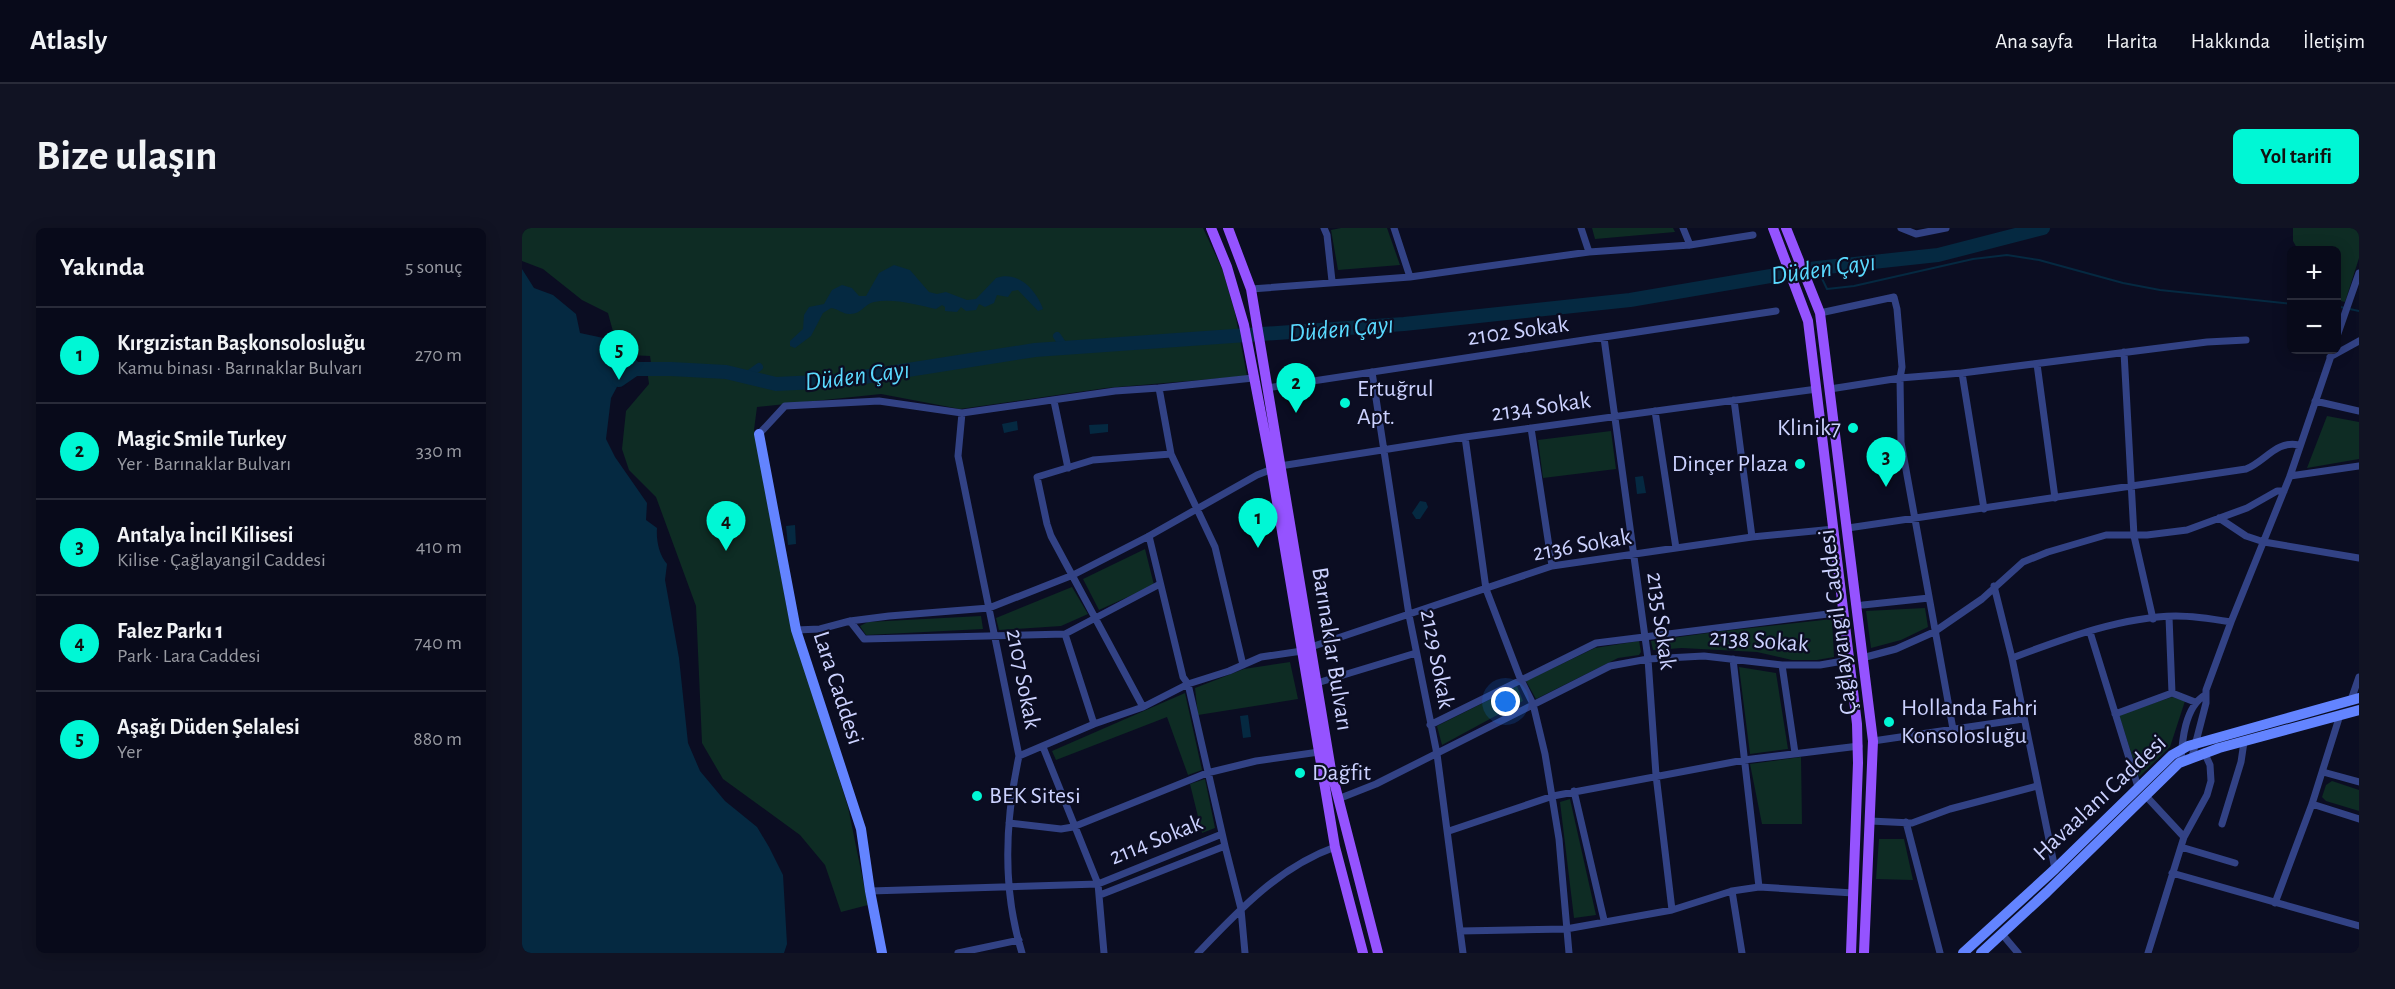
<!DOCTYPE html>
<html lang="tr">
<head>
<meta charset="utf-8">
<style>
  body { margin:0; font-family:"Alegreya Sans",sans-serif; background:#111323; color:#f1f3f6 }
  .controls { position:absolute; right:18px; top:18px; display:grid; overflow:hidden; border-radius:9px; box-shadow:0 3px 15px #0003 }
  .controls button { width:54px; height:54px; display:grid; place-items:center; padding:0; border:0; border-bottom:2px solid #292b39; background:#080a1a; color:#f1f3f6; font:30px sans-serif }
  .you { position:absolute; left:984px; top:474px; width:21px; height:21px; margin:-15px; border:4px solid #fff; border-radius:50%; background:#1a73e8; box-shadow:0 0 0 9px #1a73e833 }
  .badge { display:grid; place-items:center; width:39px; height:39px; border-radius:50%; background:#00f7d5; color:#111; font-size:20px; font-weight:700 }
  .pin { position:absolute; translate:-50% -50px; filter:drop-shadow(0 2px 3px #0008) }
  .pin::after { content:''; position:absolute; top:32px; width:21px; height:18px; background:inherit; clip-path:polygon(0 0,100% 0,50% 100%) }
  .list { margin:0; padding:0; list-style:none }
  h2 { display:flex; justify-content:space-between; align-items:center; height:78px; margin:0; padding:0 24px; font-size:26px }
  h2 small { font-size:20px; font-weight:400; color:#989aa2 }
  .list li { display:grid; grid-template-columns:39px 1fr auto; gap:18px; align-items:center; box-sizing:border-box; height:96px; padding:0 24px; border-top:2px solid #292b39 }
  .list b { display:block; font-size:22px; white-space:nowrap }
  .list p { margin:0; font-size:20px; white-space:nowrap; color:#989aa2 }
  .list em { font-size:20px; font-style:normal; color:#989aa2 }
  .map { position:relative; flex:none; width:1837px; height:725px; overflow:hidden; border-radius:9px }
  header { display:flex; align-items:center; gap:36px; box-sizing:border-box; height:84px; padding:0 30px; background:#080a1a; border-bottom:2px solid #292b39 }
  header strong { font-size:28px }
  nav { display:flex; gap:33px; margin-inline-start:auto; font-size:21px }
  .intro { display:flex; align-items:center; justify-content:space-between; box-sizing:border-box; height:144px; padding:0 36px }
  h1 { margin:0; font-size:42px }
  .button { padding:15px 27px; border-radius:9px; background:#00f7d5; color:#111; font-size:21px; font-weight:700 }
  main { display:flex; gap:36px; padding:0 36px }
  aside { flex:1; background:#080a1a; border-radius:9px; box-shadow:0 3px 15px #0003 }
  .map>svg:first-child { display:block }
  .green { fill:#0e2c24 }
  .water { fill:#052941 }
  .lines { fill:none; stroke-linecap:round; stroke-linejoin:round }
  .stream { stroke:#052941; stroke-width:2 }
  .canal { stroke:#052941; stroke-width:8 }
  .river { stroke:#052941; stroke-width:14 }
  .street { stroke:#324285; stroke-width:7 }
  .secondary { stroke:#6384ff; stroke-width:10 }
  .primary { stroke:#9553ff; stroke-width:10 }
  .poi-dot { fill:#00f7d5; stroke:#0b0d22; stroke-width:2 }
  .labels { text-anchor:middle; dominant-baseline:central; stroke-width:4.5; stroke-linejoin:round; paint-order:stroke }
  .street-label { font-size:24px; fill:#ccd2ff; stroke:#0b0d22 }
  .poi-label { font-size:24px; fill:#ccd2ff; stroke:#0b0d22; text-anchor:start }
  .water-label { font-size:26px; font-style:italic; fill:#5adaff; stroke:#0b0d22 }
</style>
</head>
<body>
<header>
<strong>Atlasly</strong>
<nav><a>Ana sayfa</a><a>Harita</a><a>Hakkında</a><a>İletişim</a></nav>
</header>
<div class="intro"><h1>Bize ulaşın</h1><a class="button">Yol tarifi</a></div>
<main>
<aside>
<h2>Yakında<small>5 sonuç</small></h2>
<ul class="list">
<li><span class="badge">1</span><div><b>Kırgızistan Başkonsolosluğu</b><p>Kamu binası · Barınaklar Bulvarı</p></div><em>270 m</em></li>
<li><span class="badge">2</span><div><b>Magic Smile Turkey</b><p>Yer · Barınaklar Bulvarı</p></div><em>330 m</em></li>
<li><span class="badge">3</span><div><b>Antalya İncil Kilisesi</b><p>Kilise · Çağlayangil Caddesi</p></div><em>410 m</em></li>
<li><span class="badge">4</span><div><b>Falez Parkı 1</b><p>Park · Lara Caddesi</p></div><em>740 m</em></li>
<li><span class="badge">5</span><div><b>Aşağı Düden Şelalesi</b><p>Yer</p></div><em>880 m</em></li>
</ul>
</aside>
<div class="map">
<svg width="1837" height="725" viewBox="0 0 1837 725">
  <rect width="100%" height="100%" fill="#0b0d22"/>
  <path class="green" d="M0 0H681L701 43 713 85 725 148 584 160 438 181 359 166 235 179 232 202 267 391 326 579 346 677 319 684 303 637 278 607 201 551 180 515 174 378 134 269 107 242 100 221 104 183 127 156 125 141 129 135 128 128 107 127V114L92 107 86 85 60 72 21 41 0 33Z
    M819 0H865L878 37 816 42 809 2Z
    M1070 0H1151L1153 4 1073 11Z
    M1771 0H1837V30L1823 74 1815 72 1814 22H1776L1771 13Z
    M1805 188 1837 194V231L1785 240Z
    M1089 203 1094 241 1021 250 1016 212Z
    M623 321 632 357 577 382 561 351Z
    M550 359 566 386 539 398 477 402 474 390Z
    M1403 380 1406 399 1379 412 1349 420 1344 383Z
    M459 388 461 401 344 407 338 398 346 394Z
    M1310 391 1312 429 1295 432H1270L1235 424 1160 420 1131 422 1129 413 1193 404Z
    M1117 413 1119 424 1117 427 1096 430 1014 471 1004 453 1073 420Z
    M768 434 776 471 676 487 673 460 722 441Z
    M1217 439 1254 445 1266 521 1228 526Z
    M995 458 1001 473 920 517 915 498Z
    M663 465 680 542 666 547 645 489 534 532 530 523Z
    M1650 469 1663 473 1648 519 1617 549 1597 487Z
    M1279 529 1280 596H1240L1228 536Z
    M683 551 693 600 680 605 668 556Z
    M1810 553 1837 562V583L1804 573 1800 569 1804 557Z
    M1048 571 1074 687 1052 690 1038 574Z
    M1357 611H1382L1391 652 1354 651Z"/>
  <path class="water" d="M372 37 388 42 407 64 415 66 424 64 445 72 454 71 474 50C496 42 514 62 521 81L516 83 496 62 490 63 486 69 475 67 472 75 463 79 457 76 454 82 444 83 439 79 435 84 423 83V79L420 77 414 81C395 77 372 70 352 74 342 76 339 87 327 86 321 86 316 81 309 80L301 85 289 108 273 120 268 118V113L281 101 282 87 287 79 302 76 310 62 320 57 330 60 337 68H344L357 45Z
    M0 41 12 60 31 67 54 86 58 105 86 111 92 117 98 139 96 157 89 170 84 211 93 229 125 275 124 292 135 300C134 312 137 327 145 336L143 352 157 430 166 515 178 543 203 573 235 599 247 619 261 647 265 716 262 725H0Z
    M495 193 496 202 482 205 480 196Z
    M586 196V204L568 206 567 197Z
    M1121 248 1124 265 1115 266 1113 249Z
    M898 273 904 274 906 279 898 291H894L890 285Z
    M273 297 274 316 266 317 264 298Z
    M726 487 729 509 721 510 718 488Z"/>
  <g class="lines">
    <path class="stream" d="M1295 40 1305 61 1332 58 1451 31 1485 27 1517 32 1601 55 1638 62 1770 76
      M1814 78 1837 83"/>
    <path class="canal" d="M535 108 543 120
      M223 149 237 139"/>
    <path class="river" d="M92 117 101 118 102 129 113 141
      M97 152 113 141H149L204 144 254 156 316 153 513 122 882 96 1108 72 1295 40 1416 27 1521 0"/>
    <path class="street" d="M802 0 805 7 810 53
      M872 0 888 49
      M1059 0 1067 24
      M1161 0 1168 17
      M1379 0 1394 6 1424 0
      M729 61 888 49 1067 24 1168 17 1231 7
      M1298 85 1372 69 1375 81 1380 139 1378 150 1379 214 1431 501
      M1082 110 1126 431 1134 547 1150 682
      M1814 111 1837 45
      M1602 124 1612 308 1631 391
      M1808 129 1837 113
      M1515 136 1533 270
      M850 144 887 387 915 526 941 725
      M1440 145 1462 281
      M745 160 1254 83
      M1308 161 1378 150 1440 145 1685 114 1724 112
      M1212 172 1230 309
      M532 173 546 240
      M1793 173 1837 183
      M1133 183 1154 320
      M440 185 436 228 497 528C483 593 480 661 500 725
      M1009 200 1030 338
      M237 206 263 178 357 173 440 185 593 163 637 160 731 150
      M943 209 964 361 998 450 1011 476 1023 526 1037 611 1047 725
      M649 226 693 319 721 437
      M1768 248 1837 238
      M1697 290 1724 308 1742 314 1837 330
      M1326 300 1724 241C1744 233 1754 212 1777 217
      M627 308 661 449 666 456 703 618
      M1472 358 1490 430 1533 641
      M1341 377 1407 370
      M1647 389 1650 465
      M328 393 342 411 543 406 638 356
      M274 402 298 401 328 393 367 388 467 380 551 347 627 308 735 247 758 238 943 209 1295 161
      M1568 404 1616 559
      M543 406 572 496
      M789 419 1030 338 1230 309 1312 301
      M1340 430 1374 421 1412 404 1460 371 1501 334 1526 324 1584 307H1625L1665 302 1725 280 1755 263H1762
      M1490 430C1541 411 1598 389 1654 388 1672 388 1691 391 1709 394
      M1211 431 1237 659
      M1260 437 1273 525
      M795 455 894 425
      M1829 472 1837 449
      M621 479 529 308 525 296 515 249 571 232 649 226 637 160
      M1593 486 1650 465 1673 474
      M908 497 1074 415 1322 384
      M1351 513 1501 491
      M521 519 576 656 582 725
      M497 528 572 496 621 479 666 456 707 443 739 429 780 423
      M1670 529 1684 475V462L1709 394 1768 248 1811 122
      M1659 534C1660 512 1663 479 1683 467
      M1801 544 1837 554
      M1052 563 1082 692
      M1623 567 1662 609
      M816 571 854 556 1088 438 1126 431 1182 428 1260 437H1298L1327 432
      M1790 576 1837 591
      M1348 593 1390 595 1428 581 1515 558
      M1384 594 1418 725
      M487 595 539 601 551 599 685 545 734 533 797 524
      M1700 596 1719 534 1722 514
      M927 603 1031 568 1222 532 1337 518
      M1659 619 1713 635
      M1650 645 1837 698
      M348 663 576 656 700 606
      M1210 663 1220 725
      M578 667 703 618 719 681 723 725
      M1753 675 1790 576 1818 487
      M938 703 1044 701 1150 682 1210 663 1237 659 1331 665
      M1480 706 1496 725
      M436 725 497 712
      M676 725C716 683 757 639 813 619
      M1626 725 1662 609 1685 567 1689 553 1688 537 1682 524"/>
    <path class="secondary" d="M237 206 274 402 339 601 348 663 360 725
      M1441 725 1533 641 1650 527 1666 518 1837 470
      M1459 725 1525 664 1657 535 1697 520 1837 482"/>
    <path class="primary" d="M689 0 705 39 722 97 748 232 813 619 841 725
      M706 0 729 61 809 542 856 725
      M1251 0 1286 93 1335 496 1336 535 1329 725
      M1264 0 1298 85 1351 513 1342 725"/>
  </g>
  <g class="poi-dot">
    <circle cx="823" cy="175" r="6"/>
    <circle cx="1331" cy="200" r="6"/>
    <circle cx="1278" cy="236" r="6"/>
    <circle cx="1367" cy="494" r="6"/>
    <circle cx="778" cy="545" r="6"/>
    <circle cx="455" cy="568" r="6"/>
  </g>
  <g class="labels">
    <g class="street-label">
      <text transform="translate(996 103) rotate(-8)">2102 Sokak</text>
      <text transform="translate(1019 179) rotate(-8)">2134 Sokak</text>
      <text transform="translate(1060 317) rotate(-10)">2136 Sokak</text>
      <text transform="translate(1139 393) rotate(82)">2135 Sokak</text>
      <text transform="translate(1316 394) rotate(-97)">Çağlayangil Caddesi</text>
      <text transform="translate(1237 413) rotate(4)">2138 Sokak</text>
      <text transform="translate(810 421) rotate(81)">Barınaklar Bulvarı</text>
      <text transform="translate(915 431) rotate(79)">2129 Sokak</text>
      <text transform="translate(501 451) rotate(79)">2107 Sokak</text>
      <text transform="translate(316 460) rotate(72)">Lara Caddesi</text>
      <text transform="translate(1578 570) rotate(-43)">Havaalanı Caddesi</text>
      <text transform="translate(634 612) rotate(-22)">2114 Sokak</text>
    </g>
    <g class="poi-label">
      <text x="835" y="161">Ertuğrul<tspan x="835" dy="28">Apt.</tspan></text>
      <text x="1319" y="200" text-anchor="end">Klinik7</text>
      <text x="1266" y="236" text-anchor="end">Dinçer Plaza</text>
      <text x="1379" y="480">Hollanda Fahri<tspan x="1379" dy="28">Konsolosluğu</tspan></text>
      <text x="790" y="545">Dağfit</text>
      <text x="467" y="568">BEK Sitesi</text>
    </g>
    <g class="water-label">
      <text transform="translate(1301 41) rotate(-8)">Düden Çayı</text>
      <text transform="translate(819 101) rotate(-5)">Düden Çayı</text>
      <text transform="translate(335 148) rotate(-7)">Düden Çayı</text>
    </g>
  </g>
</svg>
<div class="controls">
<button>+</button>
<button>−</button>
</div>
<div class="you"></div>
<div class="pin badge" style="left:736px;top:320px">1</div>
<div class="pin badge" style="left:774px;top:185px">2</div>
<div class="pin badge" style="left:1364px;top:259px">3</div>
<div class="pin badge" style="left:204px;top:323px">4</div>
<div class="pin badge" style="left:97px;top:152px">5</div>
</div>
</main>
</body>
</html>
